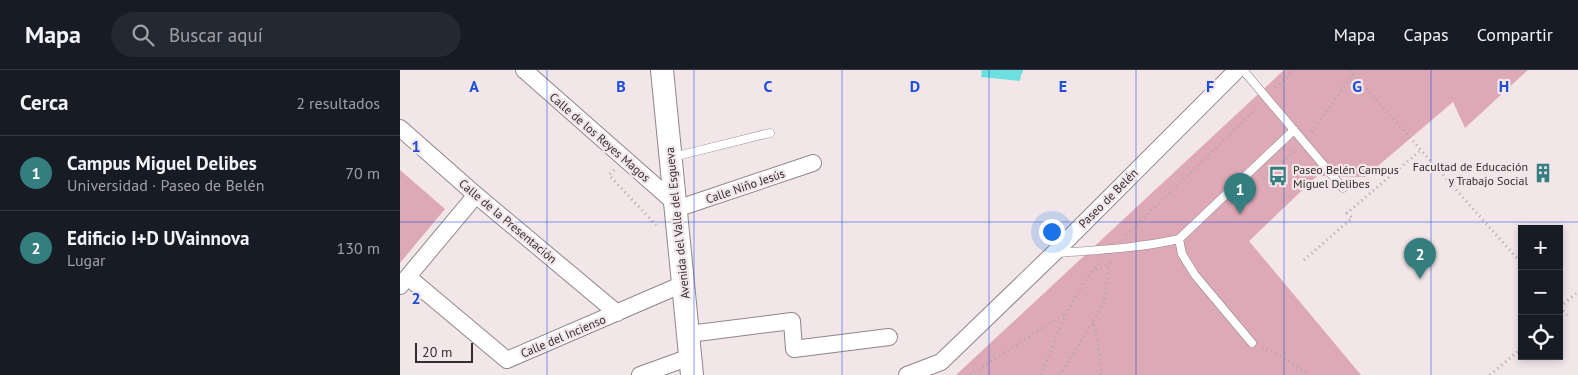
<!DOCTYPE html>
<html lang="es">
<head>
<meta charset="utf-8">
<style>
  body { margin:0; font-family:"PT Sans",sans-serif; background:#242831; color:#f1f3f6 }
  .controls { position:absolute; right:15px; bottom:15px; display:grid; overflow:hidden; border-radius:0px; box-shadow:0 2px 8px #0003 }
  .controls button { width:45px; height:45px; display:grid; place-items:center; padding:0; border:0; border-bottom:1px solid #363941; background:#171b24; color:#f1f3f6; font:25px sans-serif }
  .scale { position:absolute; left:15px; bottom:12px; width:58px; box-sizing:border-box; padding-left:5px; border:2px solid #322e2f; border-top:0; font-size:14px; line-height:18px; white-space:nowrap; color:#322e2f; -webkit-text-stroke:4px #f2e6e9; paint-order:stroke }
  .you { position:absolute; left:651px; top:161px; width:18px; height:18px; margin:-12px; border:4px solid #fff; border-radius:50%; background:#1a73e8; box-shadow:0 0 0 8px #1a73e833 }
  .badge { display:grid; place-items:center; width:32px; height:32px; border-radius:50%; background:#357e7f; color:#fff; font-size:16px; font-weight:700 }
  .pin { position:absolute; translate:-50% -41px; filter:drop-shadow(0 1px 2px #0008) }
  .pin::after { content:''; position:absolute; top:26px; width:18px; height:15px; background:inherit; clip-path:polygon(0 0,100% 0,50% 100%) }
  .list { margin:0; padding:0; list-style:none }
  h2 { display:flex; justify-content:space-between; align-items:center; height:65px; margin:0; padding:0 20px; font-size:21px }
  h2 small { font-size:16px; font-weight:400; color:#9ea1a6 }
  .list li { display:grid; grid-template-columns:32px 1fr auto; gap:15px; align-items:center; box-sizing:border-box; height:75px; padding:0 20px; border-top:1px solid #363941 }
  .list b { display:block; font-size:19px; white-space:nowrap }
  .list p { margin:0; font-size:16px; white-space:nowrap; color:#9ea1a6 }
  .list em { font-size:16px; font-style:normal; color:#9ea1a6 }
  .icon { flex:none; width:28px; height:28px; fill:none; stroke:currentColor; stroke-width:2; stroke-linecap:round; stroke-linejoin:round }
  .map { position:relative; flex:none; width:1178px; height:305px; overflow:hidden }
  header { display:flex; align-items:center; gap:30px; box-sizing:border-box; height:70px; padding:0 25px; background:#171b24; border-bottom:1px solid #363941 }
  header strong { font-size:24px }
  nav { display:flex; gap:28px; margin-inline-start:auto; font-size:18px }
  .search { width:350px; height:45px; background:#242831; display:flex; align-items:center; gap:12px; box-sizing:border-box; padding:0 18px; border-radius:28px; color:#9ea1a6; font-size:19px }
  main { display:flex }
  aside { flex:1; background:#171b24 }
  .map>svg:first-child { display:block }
  .green { fill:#dea9b6 }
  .water { fill:#6cdfe0 }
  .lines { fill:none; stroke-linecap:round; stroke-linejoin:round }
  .lane-casing { stroke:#908588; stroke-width:9 }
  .street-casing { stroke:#908588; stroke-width:18 }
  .secondary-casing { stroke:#908588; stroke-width:24 }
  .path { stroke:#b0a7a9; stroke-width:3; stroke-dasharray:1 4; stroke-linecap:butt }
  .lane { stroke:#fff; stroke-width:8 }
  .street { stroke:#fff; stroke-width:16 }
  .secondary { stroke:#fff; stroke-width:22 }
  .grid { fill:none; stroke:#1d4ed8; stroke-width:1; stroke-opacity:0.55 }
  .labels { text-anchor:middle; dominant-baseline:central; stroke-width:4.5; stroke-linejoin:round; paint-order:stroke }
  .street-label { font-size:12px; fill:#322e2f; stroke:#f2e6e9 }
  .poi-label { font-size:12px; fill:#322e2f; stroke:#f2e6e9; text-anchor:end }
  .grid-label { font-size:16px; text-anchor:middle; font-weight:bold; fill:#1d4ed8; stroke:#f2e6e9; stroke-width:4.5; stroke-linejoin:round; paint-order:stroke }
</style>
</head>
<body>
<header>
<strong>Mapa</strong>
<div class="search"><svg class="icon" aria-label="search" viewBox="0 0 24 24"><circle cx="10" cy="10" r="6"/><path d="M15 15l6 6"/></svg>Buscar aquí</div>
<nav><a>Mapa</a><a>Capas</a><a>Compartir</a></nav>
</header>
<main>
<aside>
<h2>Cerca<small>2 resultados</small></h2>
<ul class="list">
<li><span class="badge">1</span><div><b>Campus Miguel Delibes</b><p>Universidad · Paseo de Belén</p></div><em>70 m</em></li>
<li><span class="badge">2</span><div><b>Edificio I+D UVainnova</b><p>Lugar</p></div><em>130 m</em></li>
</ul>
</aside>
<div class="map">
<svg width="1178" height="305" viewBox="0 0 1178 305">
  <rect width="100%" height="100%" fill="#f2e6e9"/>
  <path class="green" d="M884 0H1128L1065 58 1053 32 965 107 917 106 849 171 961 305H556Z
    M0 100 45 139 0 193Z"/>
  <path class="water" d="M580 0H623V2L621 5 620 11 581 7 582 1Z"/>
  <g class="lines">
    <defs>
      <path id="lane" d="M843 0 943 118
        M273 87 370 63
        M779 169 782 184 795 205 852 273
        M658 183C698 180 740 178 779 169L894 60"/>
      <path id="street" d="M124 0 275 133
        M0 58 76 125 217 243
        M276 139 413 93
        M8 207 107 290 283 214
        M0 216 76 125
        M289 264 392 251 394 279 489 267
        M240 305 290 287
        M507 305 541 292 653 184 837 0"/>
      <path id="secondary" d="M262 0 292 305"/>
    </defs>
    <use href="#lane" class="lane-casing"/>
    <use href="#street" class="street-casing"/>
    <use href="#secondary" class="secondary-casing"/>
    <path class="path" d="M950 0 1122 194
      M876 18 894 0
      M912 62 953 4
      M214 100 209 105 256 155
      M864 109 896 80
      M726 165 858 37
      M904 190 952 148 947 143 1021 80
      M692 202 711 193
      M1160 237 1178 222
      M1160 237 1167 245
      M862 277 884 288 909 305
      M570 305 664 244
      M641 305C657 265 670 226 699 193
      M660 305 693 252
      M701 305V290L693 251 704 232 709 195
      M1090 305 1122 278"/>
    <use href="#lane" class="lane"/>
    <use href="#street" class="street"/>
    <use href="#secondary" class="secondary"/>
  </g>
  <path class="grid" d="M147 0V305M294 0V305M442 0V305M589 0V305M736 0V305M884 0V305M1031 0V305M0 152H1178"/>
  <defs>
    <symbol id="building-bare" viewBox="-9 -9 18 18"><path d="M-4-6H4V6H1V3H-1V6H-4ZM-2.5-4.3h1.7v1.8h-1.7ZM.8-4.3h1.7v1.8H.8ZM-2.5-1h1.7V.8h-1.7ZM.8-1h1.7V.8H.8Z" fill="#357e7f" stroke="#f2e6e9" stroke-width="2.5" paint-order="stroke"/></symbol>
    <symbol id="bus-bare" viewBox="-9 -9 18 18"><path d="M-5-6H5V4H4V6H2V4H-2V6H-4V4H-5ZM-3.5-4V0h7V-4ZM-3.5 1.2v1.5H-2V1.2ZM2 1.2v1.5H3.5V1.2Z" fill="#357e7f" stroke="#f2e6e9" stroke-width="2.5" paint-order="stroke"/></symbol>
  </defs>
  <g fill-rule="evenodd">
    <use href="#building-bare" x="1129" y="89" width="28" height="28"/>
    <use href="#bus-bare" x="864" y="92" width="28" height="28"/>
  </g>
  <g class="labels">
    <g class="street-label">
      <text transform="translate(200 67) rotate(41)">Calle de los Reyes Magos</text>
      <text transform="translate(345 116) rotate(-19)">Calle Niño Jesús</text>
      <text transform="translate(708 128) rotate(-45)">Paseo de Belén</text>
      <text transform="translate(108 151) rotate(40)">Calle de la Presentación</text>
      <text transform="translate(277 153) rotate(-96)">Avenida del Valle del Esgueva</text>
      <text transform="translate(163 266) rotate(-23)">Calle del Incienso</text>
    </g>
    <g class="poi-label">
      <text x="1128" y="96">Facultad de Educación<tspan x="1128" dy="14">y Trabajo Social</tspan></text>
      <text x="893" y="99" text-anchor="start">Paseo Belén Campus<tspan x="893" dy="14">Miguel Delibes</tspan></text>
    </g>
  </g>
  <g class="grid-label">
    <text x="74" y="22">A</text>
    <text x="221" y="22">B</text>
    <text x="368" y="22">C</text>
    <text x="515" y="22">D</text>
    <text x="663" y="22">E</text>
    <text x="810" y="22">F</text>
    <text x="957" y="22">G</text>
    <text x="1104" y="22">H</text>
    <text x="16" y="82">1</text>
    <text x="16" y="234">2</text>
  </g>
</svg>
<div class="controls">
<button>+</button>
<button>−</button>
<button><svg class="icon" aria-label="locate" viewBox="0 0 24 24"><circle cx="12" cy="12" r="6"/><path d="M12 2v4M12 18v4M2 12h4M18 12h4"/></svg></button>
</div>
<div class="scale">20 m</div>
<div class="you"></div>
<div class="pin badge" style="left:840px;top:144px">1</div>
<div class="pin badge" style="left:1020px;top:209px">2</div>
</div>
</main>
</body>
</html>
